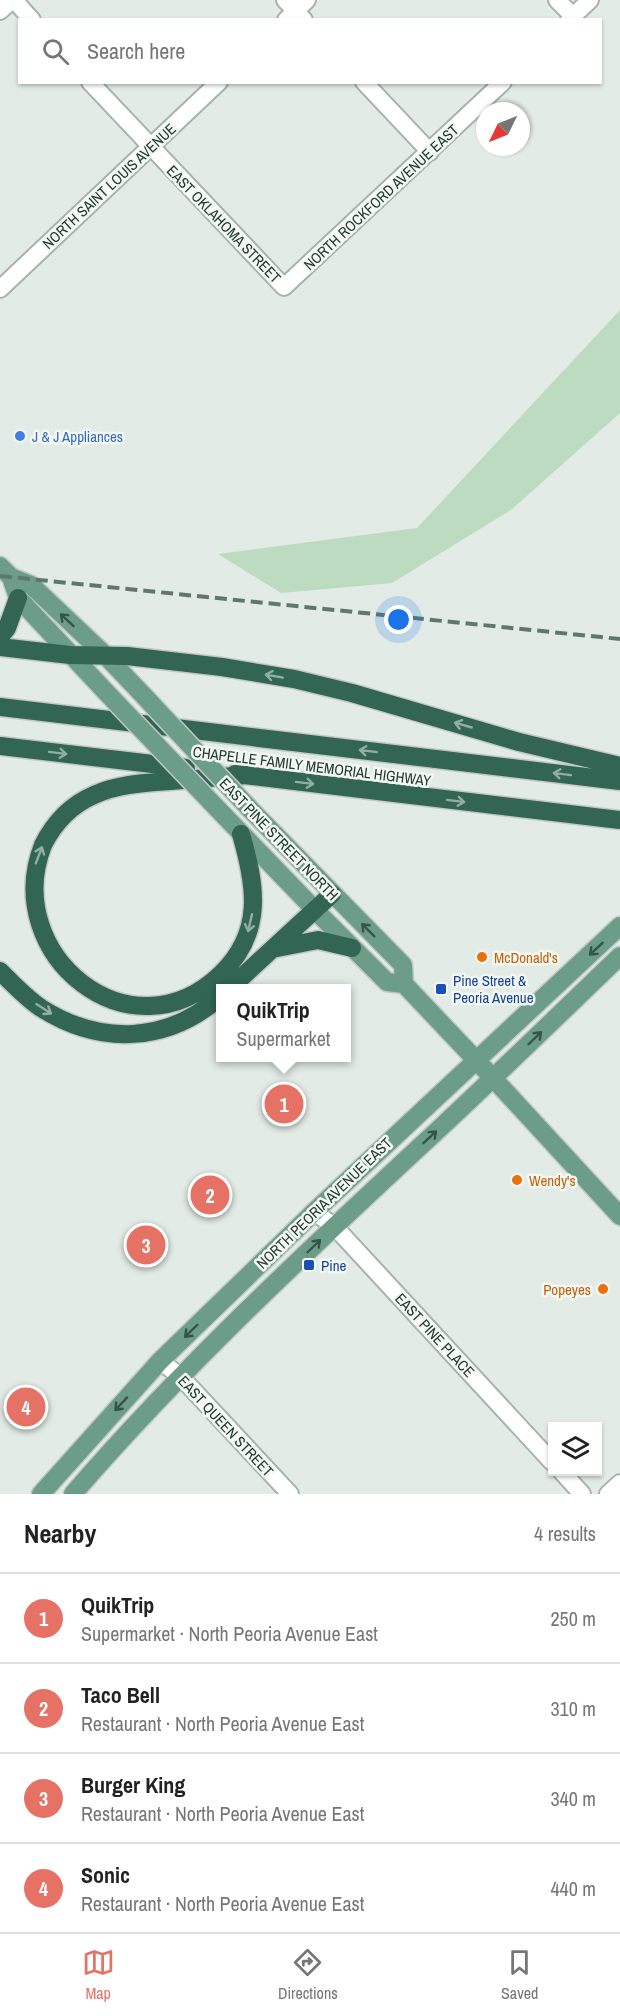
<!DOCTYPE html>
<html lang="en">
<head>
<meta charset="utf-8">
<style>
  body { margin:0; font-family:"Archivo Narrow",sans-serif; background:#f2f2f2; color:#222 }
  .controls { position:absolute; right:18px; bottom:18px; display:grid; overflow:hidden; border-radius:0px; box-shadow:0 2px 4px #0004 }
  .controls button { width:54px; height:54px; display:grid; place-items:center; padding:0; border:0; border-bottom:2px solid #e0e0e0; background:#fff; color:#222; font:30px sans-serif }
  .compass { position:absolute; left:476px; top:102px; width:54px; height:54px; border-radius:50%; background:#fff; box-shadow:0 2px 4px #0004; rotate:227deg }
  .you { position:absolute; left:399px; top:620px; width:21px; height:21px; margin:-15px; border:4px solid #fff; border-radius:50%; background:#1a73e8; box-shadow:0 0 0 9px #1a73e833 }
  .badge { display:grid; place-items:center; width:39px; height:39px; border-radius:50%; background:#e67266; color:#fff; font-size:20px; font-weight:700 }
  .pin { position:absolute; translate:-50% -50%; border:3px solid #fff; box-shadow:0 2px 6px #0006 }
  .popup { position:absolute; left:216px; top:984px; width:135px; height:78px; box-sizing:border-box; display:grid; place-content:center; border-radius:0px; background:#fff; filter:drop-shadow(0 2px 4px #0005); font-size:20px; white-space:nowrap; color:#767676 }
  .popup b { font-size:22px; color:#222 }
  .popup::after { content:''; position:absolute; left:50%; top:100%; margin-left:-12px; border:12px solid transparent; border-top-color:#fff }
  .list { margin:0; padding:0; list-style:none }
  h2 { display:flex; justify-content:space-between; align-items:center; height:78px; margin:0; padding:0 24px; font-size:26px }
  h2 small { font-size:20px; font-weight:400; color:#767676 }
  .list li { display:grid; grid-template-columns:39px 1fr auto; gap:18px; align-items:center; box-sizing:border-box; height:90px; padding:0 24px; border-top:2px solid #e0e0e0 }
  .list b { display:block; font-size:22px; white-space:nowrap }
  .list p { margin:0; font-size:20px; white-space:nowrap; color:#767676 }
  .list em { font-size:20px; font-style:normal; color:#767676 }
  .icon { flex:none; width:33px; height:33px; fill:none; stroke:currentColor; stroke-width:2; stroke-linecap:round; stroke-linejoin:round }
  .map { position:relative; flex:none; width:620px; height:1494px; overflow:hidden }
  .search { position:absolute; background:#fff; box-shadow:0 2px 4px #0004; left:18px; right:18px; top:18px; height:66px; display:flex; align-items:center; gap:15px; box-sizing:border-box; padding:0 21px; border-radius:0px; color:#767676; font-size:22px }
  .sheet { height:438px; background:#fff }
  nav { display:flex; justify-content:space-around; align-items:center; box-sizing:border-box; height:84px; border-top:2px solid #e0e0e0; background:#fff; font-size:16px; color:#767676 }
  nav a { display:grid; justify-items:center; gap:3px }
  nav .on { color:#e67266 }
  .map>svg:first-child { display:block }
  .green { fill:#bddbc1 }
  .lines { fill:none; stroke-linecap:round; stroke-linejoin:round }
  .minor-casing { stroke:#a6b3ac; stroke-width:20 }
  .major-casing { stroke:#c2c8c6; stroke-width:21 }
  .highway-casing { stroke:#c2c8c6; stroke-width:21 }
  .minor { stroke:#fff; stroke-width:16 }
  .major { stroke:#6b9d89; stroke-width:18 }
  .highway { stroke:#326553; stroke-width:18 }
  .rail { stroke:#5f776d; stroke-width:4; stroke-dasharray:12 6; stroke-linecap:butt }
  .major-bridge-casing { stroke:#c2c8c6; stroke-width:21; stroke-linecap:butt }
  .major-bridge { stroke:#6b9d89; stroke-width:18 }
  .oneway { stroke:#365448 }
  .oneway2 { stroke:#92aea4 }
  .shop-dot { fill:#3f7fe0; stroke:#f3f8f5; stroke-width:2 }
  .food-dot { fill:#e8710a; stroke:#f3f8f5; stroke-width:2 }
  .transit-dot { fill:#1a4fb4; stroke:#f3f8f5; stroke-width:2 }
  .labels { text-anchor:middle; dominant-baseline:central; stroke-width:5; stroke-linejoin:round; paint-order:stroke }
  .street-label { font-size:15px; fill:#243b32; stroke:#f3f8f5 }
  .shop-label { font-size:15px; fill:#366cbe; stroke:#f3f8f5; text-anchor:start }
  .food-label { font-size:15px; fill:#c56008; stroke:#f3f8f5; text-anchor:start }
  .transit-label { font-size:15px; fill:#164399; stroke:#f3f8f5; text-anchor:start }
</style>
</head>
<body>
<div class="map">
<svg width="620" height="1494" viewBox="0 0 620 1494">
  <rect width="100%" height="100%" fill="#e3ebe6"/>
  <path class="green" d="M620 310V413L511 510 392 583 281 593 218 554 417 528Z"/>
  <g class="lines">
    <defs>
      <path id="minor" d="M14 0 32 20
        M285 0 304 20
        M557 0 573 16
        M0 11 12 0
        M286 20 307 0
        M569 20 590 0
        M90 82 284 287 503 82
        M364 82 430 152
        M0 289 219 82
        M314 1212 334 1226 552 1462
        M160 1361 180 1376 290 1494
        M562 1472 582 1494
        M608 1494 620 1483"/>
      <path id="major" d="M0 566 11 577 18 598 105 691
        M11 577 31 585 104 654 144 696
        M210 801 315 910 387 982 404 984 493 1078 620 1216
        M249 808 403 965 404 984
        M41 1494 160 1361 314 1212 620 926
        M73 1494C186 1363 313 1246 439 1129 500 1072 560 1014 620 956"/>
      <path id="highway" d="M0 637 7 628 18 598
        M0 647 70 655 127 656 222 667 294 679 352 693 519 742 620 766
        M0 707 620 781
        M0 746 186 768
        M235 774 620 820
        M241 834C256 886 264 932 221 974 131 1061 0 955 43 845 54 823 71 805 94 795 118 784 144 783 170 781 195 779 221 777 247 775
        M277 948 318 940 352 948
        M0 971C13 984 26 998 41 1008 101 1046 168 1043 221 996
        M230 988 332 894"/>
    </defs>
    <use href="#minor" class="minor-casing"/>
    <use href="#major" class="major-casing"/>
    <use href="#highway" class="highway-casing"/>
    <use href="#minor" class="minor"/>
    <use href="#major" class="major"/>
    <use href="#highway" class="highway"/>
    <path class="rail" d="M0 576 620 639"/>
    <defs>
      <path id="major-bridge" d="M105 691 210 801
        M144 696 249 808"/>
    </defs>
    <use href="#major-bridge" class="major-bridge-casing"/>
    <use href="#major-bridge" class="major-bridge"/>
  </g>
  <defs><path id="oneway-shaft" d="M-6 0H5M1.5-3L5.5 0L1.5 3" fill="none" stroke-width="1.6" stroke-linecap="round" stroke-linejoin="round" transform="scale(1.5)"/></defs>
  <g class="oneway">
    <use href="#oneway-shaft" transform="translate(67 620) rotate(-137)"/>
    <use href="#oneway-shaft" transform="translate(368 930) rotate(-135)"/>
    <use href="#oneway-shaft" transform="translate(596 949) rotate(137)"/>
    <use href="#oneway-shaft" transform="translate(535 1038) rotate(-44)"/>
    <use href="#oneway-shaft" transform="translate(430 1137) rotate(-43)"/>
    <use href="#oneway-shaft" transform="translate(314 1246) rotate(-44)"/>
    <use href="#oneway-shaft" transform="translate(191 1331) rotate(136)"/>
    <use href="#oneway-shaft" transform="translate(121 1404) rotate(133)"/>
  </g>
  <g class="oneway2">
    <use href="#oneway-shaft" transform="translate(274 676) rotate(-170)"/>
    <use href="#oneway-shaft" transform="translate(463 725) rotate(-164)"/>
    <use href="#oneway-shaft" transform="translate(368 751) rotate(-173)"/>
    <use href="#oneway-shaft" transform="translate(58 753) rotate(7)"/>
    <use href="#oneway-shaft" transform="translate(562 774) rotate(-173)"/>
    <use href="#oneway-shaft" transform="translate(305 783) rotate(7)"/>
    <use href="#oneway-shaft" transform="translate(456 801) rotate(7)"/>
    <use href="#oneway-shaft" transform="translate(39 855) rotate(-69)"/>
    <use href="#oneway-shaft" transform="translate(250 923) rotate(103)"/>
    <use href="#oneway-shaft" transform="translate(44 1009) rotate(33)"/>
  </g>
  <circle class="shop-dot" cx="20" cy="436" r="6"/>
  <g class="food-dot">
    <circle cx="482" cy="957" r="6"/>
    <circle cx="517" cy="1180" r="6"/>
    <circle cx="603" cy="1289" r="6"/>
  </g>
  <g class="transit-dot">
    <rect x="435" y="983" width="12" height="12" rx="3"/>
    <rect x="303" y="1259" width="12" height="12" rx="3"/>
  </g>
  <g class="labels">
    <g class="street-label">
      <text transform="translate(109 186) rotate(-43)">NORTH SAINT LOUIS AVENUE</text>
      <text transform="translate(381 197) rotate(-43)">NORTH ROCKFORD AVENUE EAST</text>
      <text transform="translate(224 224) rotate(46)">EAST OKLAHOMA STREET</text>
      <text transform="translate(312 766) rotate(7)">CHAPELLE FAMILY MEMORIAL HIGHWAY</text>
      <text transform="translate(279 839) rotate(46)">EAST PINE STREET NORTH</text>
      <text transform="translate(324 1203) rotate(-44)">NORTH PEORIA AVENUE EAST</text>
      <text transform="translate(435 1335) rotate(47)">EAST PINE PLACE</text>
      <text transform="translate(226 1426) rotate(47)">EAST QUEEN STREET</text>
    </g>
    <g class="shop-label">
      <text x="32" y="436">J &amp; J Appliances</text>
    </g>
    <g class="food-label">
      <text x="494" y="957">McDonald's</text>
      <text x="529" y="1180">Wendy's</text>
      <text x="591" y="1289" text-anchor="end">Popeyes</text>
    </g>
    <g class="transit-label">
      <text x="453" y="980">Pine Street &amp;<tspan x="453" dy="17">Peoria Avenue</tspan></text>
      <text x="321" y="1265">Pine</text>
    </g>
  </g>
</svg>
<div class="controls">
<button><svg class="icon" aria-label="layers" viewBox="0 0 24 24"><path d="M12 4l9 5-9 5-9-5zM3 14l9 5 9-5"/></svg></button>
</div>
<svg class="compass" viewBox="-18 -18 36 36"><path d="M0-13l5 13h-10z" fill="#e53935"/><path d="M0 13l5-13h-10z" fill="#767676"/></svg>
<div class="you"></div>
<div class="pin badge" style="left:284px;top:1104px">1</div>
<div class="popup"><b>QuikTrip</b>Supermarket</div>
<div class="pin badge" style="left:210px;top:1195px">2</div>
<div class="pin badge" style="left:146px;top:1245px">3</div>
<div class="pin badge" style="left:26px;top:1407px">4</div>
<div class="search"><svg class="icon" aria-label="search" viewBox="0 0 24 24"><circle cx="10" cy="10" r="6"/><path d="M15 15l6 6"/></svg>Search here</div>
</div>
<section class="sheet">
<h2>Nearby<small>4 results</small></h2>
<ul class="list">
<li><span class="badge">1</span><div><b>QuikTrip</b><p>Supermarket · North Peoria Avenue East</p></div><em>250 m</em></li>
<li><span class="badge">2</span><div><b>Taco Bell</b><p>Restaurant · North Peoria Avenue East</p></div><em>310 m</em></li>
<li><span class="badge">3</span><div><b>Burger King</b><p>Restaurant · North Peoria Avenue East</p></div><em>340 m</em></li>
<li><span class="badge">4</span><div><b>Sonic</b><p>Restaurant · North Peoria Avenue East</p></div><em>440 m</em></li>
</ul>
</section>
<nav>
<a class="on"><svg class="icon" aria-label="map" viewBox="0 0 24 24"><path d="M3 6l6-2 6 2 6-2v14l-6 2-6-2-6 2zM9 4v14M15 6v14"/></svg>Map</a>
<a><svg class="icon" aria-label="directions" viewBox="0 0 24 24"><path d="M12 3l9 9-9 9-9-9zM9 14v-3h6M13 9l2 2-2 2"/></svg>Directions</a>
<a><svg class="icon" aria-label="saved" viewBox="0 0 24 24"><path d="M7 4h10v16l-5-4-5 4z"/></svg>Saved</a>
</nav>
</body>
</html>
